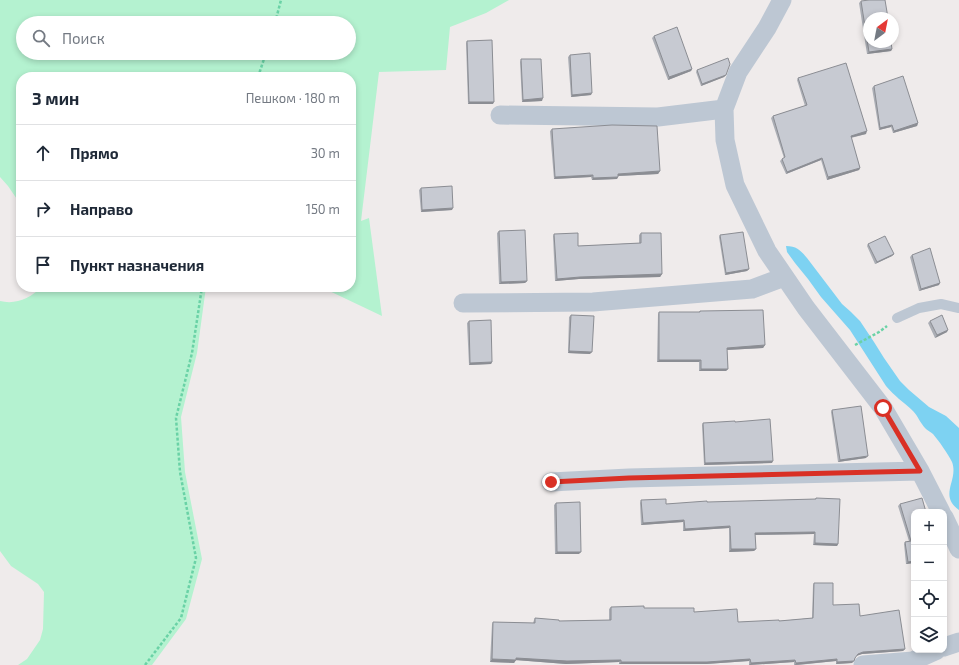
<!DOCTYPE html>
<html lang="ru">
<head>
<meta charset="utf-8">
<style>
  body { margin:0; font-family:"Exo 2",sans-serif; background:#f6f6f7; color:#1f2937 }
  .controls { position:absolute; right:12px; bottom:12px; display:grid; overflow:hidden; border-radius:8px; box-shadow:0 2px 6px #0003 }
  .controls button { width:36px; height:36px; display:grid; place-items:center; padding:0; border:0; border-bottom:1px solid #e0e1e3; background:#fff; color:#1f2937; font:20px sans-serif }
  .compass { position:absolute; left:863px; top:12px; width:36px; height:36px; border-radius:50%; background:#fff; box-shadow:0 2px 6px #0003; rotate:32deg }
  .stop { position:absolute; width:12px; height:12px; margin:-9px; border:3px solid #d93025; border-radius:50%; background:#fff }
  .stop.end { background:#d93025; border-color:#fff; box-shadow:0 1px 4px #0008 }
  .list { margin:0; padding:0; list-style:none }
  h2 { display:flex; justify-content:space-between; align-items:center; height:52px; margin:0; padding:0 16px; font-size:17px }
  h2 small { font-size:13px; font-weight:400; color:#747a83 }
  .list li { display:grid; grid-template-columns:26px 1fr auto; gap:12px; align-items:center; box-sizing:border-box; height:56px; padding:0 16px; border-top:1px solid #e0e1e3 }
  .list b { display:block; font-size:15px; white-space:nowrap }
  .list em { font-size:13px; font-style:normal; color:#747a83 }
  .icon { flex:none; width:22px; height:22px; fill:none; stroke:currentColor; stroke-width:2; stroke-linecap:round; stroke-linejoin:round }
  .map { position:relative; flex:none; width:959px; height:665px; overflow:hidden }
  .search { position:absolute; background:#fff; box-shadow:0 2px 6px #0003; left:16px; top:16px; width:340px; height:44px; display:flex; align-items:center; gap:10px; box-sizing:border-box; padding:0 14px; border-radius:22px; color:#747a83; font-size:15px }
  .panel { position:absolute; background:#fff; box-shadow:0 2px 6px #0003; left:16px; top:72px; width:340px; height:220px; border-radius:16px }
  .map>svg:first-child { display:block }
  .green { fill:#b4f2d0; fill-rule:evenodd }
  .water { fill:#7dd2f2 }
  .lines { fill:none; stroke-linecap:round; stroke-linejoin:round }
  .path { stroke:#6ad2a6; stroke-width:2.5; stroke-dasharray:3 2; stroke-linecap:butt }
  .lane { stroke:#bdc7d3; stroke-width:10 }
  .street { stroke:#bdc7d3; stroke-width:19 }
  .wall { fill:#abaeb5 }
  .shaded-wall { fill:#8b8d93 }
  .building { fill:#c7cad2; stroke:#8b8d93 }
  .route { stroke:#d93025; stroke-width:5 }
</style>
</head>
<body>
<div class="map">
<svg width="959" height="665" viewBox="0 0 959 665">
  <rect width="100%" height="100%" fill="#efebeb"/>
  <path class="green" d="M0 0H509L486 13 450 27 446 70 379 72 361 221 369 218 382 316 321 287H351V77H21V205L8 186 0 177ZM23 23H349V53H23Z
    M42 287H206L197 353 181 417 185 472 202 559 186 619 152 665H16H18L27 659 40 640 43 629 44 592 38 584 11 566 0 551V301C16 305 30 298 42 287Z"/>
  <path class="water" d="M786 246C797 246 801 251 807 258L842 304 851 312 860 321 874 342 884 358 900 381 909 390 929 407 946 416 959 428V510C938 495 959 480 952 462 948 454 939 441 933 434 931 432 928 431 926 429 920 423 918 416 913 411 909 407 904 403 899 399 895 395 890 391 886 386L850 330 821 297 808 279 795 263 787 252Z"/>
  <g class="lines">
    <path class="path" d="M275 23 281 0
      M258 77 266 53
      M855 345 879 332 887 326
      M145 665 181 618 196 558 180 472 176 418 192 353 202 287"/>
    <path class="lane" d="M897 318 919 308 941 304 959 308"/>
    <path class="street" d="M782 0 767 28 738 72 724 109 725 140 735 185 767 251 806 308 883 408 920 471 941 512
      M500 115 658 117 724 109
      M463 303 593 302 752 289 784 277
      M551 482 629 478 920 471
      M944 517 959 549
      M944 647 959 642
      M863 665 913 661 937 650"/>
  </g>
  <path class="wall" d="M861 1 892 49 891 51 867 54 859 3Z
    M654 36 692 69 691 71 668 80 652 38Z
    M467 41 493 104H468L466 43Z
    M570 55 591 95 571 97 568 57Z
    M521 59 542 101 522 102 520 62Z
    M697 70 726 75 724 77 701 86 696 72Z
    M798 78 866 134 851 138 860 168 859 170 827 180 821 160 786 174 780 161 782 159 784 158 771 118 773 116 805 106 797 80Z
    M874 86 918 123 917 126 893 133 891 127 879 130 872 88Z
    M552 129 660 171 658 174 618 176 617 179 592 180 591 177 554 179 550 131Z
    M421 188 452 210 421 212 419 190Z
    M499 231 527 281 525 283 499 284 497 233Z
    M641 233 662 274 660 277 579 279 555 281 553 236 554 234 578 246 639 243V235Z
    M720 235 749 269 747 271 725 275 719 237Z
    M868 244 894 254 892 256 875 264 867 246Z
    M912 255 939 285 919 291 910 257Z
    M700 311 765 345 763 348 727 350 728 369 726 371H699V362H657L658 314 659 312H699Z
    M571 315 590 354 568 353 569 317Z
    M469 321 492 362 491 364 469 365 467 323Z
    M930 321 947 332 935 338 928 323Z
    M832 410 866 458 838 462 831 412Z
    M735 422 772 463 704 465 702 425 703 423Z
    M816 498 838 544 837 546 813 545 814 534 755 535 756 549 754 551 729 552V528L683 531V522L641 525 640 503 641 500 666 504 815 499Z
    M556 503 579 554H555L554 505Z
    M900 504 914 512V563L906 564 904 544 905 542 909 541 898 506Z
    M814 583 833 605 860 616 905 649 903 651 862 654 856 656 855 658 852 663 836 664V661L798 665H794V662L749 665V661L706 664H619V662L566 664 516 660 514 663 490 662 492 624 493 622 533 623 534 620 535 618 559 621 609 620V609L611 607 644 608 694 612 738 622 779 621 812 618 813 585Z"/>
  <path class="shaded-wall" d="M892 49 891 51 867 54 869 52Z
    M692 69 691 71 668 80 669 77Z
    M726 75 724 77 701 86 702 84Z
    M592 93 591 95 571 97 572 95Z
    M543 98 542 101 522 102 523 100Z
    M469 102H494L493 104H468Z
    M918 123 917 126 893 133 894 131Z
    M892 125 891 127 879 130 880 128Z
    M867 131 866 134 849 138 851 136Z
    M822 158 821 160 786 174 787 172Z
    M860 168 859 170 827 180 828 177Z
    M660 171 658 174 617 176 618 174Z
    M593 175 591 177 554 179 555 177Z
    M618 177 617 179 592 180 593 178Z
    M453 208 452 210 421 212 422 210Z
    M894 254 892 256 875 264 877 262Z
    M749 269 747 271 725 275 726 273Z
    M662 274 660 277 579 279 555 281 557 279 580 277Z
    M527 281 525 283 499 284 501 282Z
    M940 283 939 285 919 291 921 289Z
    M948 330 947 332 935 338 937 335Z
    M765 345 763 348 726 350 727 348Z
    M569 351 592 352 590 354 568 353Z
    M659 360H701L699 362H657Z
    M492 362 491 364 469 365 470 363Z
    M701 369H728L726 371H699Z
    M868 456 866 458 838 462 840 460Z
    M773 461 772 463 704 465 705 463Z
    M684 520 683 522 641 525 643 523Z
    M730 526 729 528 683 531 685 529Z
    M815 532 814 534 753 535 755 533Z
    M815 543 838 544 837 546 813 545Z
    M731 549H756L754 551 729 552Z
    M557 552H581L579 554H555Z
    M914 561V563L906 564 908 562Z
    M905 649 903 651 862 654 856 656 858 654 863 652Z
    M516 658 621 660 619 662 566 664 515 660Z
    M492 659 516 660 514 663 490 662Z
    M750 659 749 661 706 664H619L621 662Z
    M837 659 836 661 795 665 796 663Z
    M795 660 794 662 749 665 751 663Z
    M854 661 852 663 836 664 837 662Z"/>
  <path class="building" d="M869 0H885L888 18H869V42H891L892 49 869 52 861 1Z
    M677 27 692 69 669 77 654 36Z
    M492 40 494 102H469L467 41Z
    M590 53 592 93 572 95 570 55Z
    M728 58 730 64 726 75 702 84 697 70Z
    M521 59H541L543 98 523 100Z
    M846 63 867 131 851 136 860 168 828 177 822 158 787 172 782 159 785 157 773 116 807 105 798 78Z
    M903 76 918 123 894 131 892 125 880 128 874 86Z
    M612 125 657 126 660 171 618 174V177L593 178V175L555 177 552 129Z
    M452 186 453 208 422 210 421 188Z
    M525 230 527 281 501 282 499 231Z
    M743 232 749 269 726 273 720 235Z
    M578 233V246L641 243V233H661L662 274 580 277 557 279 554 234Z
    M885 236 894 254 877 262 868 244Z
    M930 248 940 283 921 289 912 255Z
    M763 310 765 345 727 348 728 369H701V360H659V312H700V311Z
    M571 315 594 316 592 352 569 351Z
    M942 315 948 330 937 335 930 321Z
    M491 320 492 362 470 363 469 321Z
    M861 406 868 456 840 460 832 410Z
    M770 419 773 461 705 463 703 423 735 421V422Z
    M816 498 840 499 838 544 815 543V532L755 533 756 549H731L730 526 685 529 684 520 643 523 641 500 666 499V504L707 501V502L816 499Z
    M922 498 926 512H914V561L908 562 905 542 911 541 900 504Z
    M580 502 581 552H557L556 503Z
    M814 583H833V605L859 604 860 616 899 610 905 649 863 652 858 654 855 658 854 661 837 662V659L796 663 795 660 751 663 750 659 707 662H621V660L567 661 516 658V660L492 659 493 622 535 623V618L559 620V621L611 620V607L644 606V608H694V612L737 609 738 622 779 620V621L813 618Z"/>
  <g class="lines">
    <path class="route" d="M551 482 629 478 920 471 883 408"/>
  </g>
</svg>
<div class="controls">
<button>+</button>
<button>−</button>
<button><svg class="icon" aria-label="locate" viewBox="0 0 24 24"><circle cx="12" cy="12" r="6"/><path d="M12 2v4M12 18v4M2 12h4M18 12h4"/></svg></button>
<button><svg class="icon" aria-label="layers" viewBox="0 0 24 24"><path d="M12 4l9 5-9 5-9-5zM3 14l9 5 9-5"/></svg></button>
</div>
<svg class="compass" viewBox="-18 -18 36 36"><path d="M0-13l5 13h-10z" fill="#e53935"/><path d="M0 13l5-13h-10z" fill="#747a83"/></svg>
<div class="stop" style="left:883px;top:408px"></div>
<div class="stop end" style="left:551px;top:482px"></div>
<div class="search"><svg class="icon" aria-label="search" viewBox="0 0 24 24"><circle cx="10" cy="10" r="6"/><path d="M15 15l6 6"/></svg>Поиск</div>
<section class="panel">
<h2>3 мин<small>Пешком · 180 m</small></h2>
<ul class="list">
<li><svg class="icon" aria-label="ahead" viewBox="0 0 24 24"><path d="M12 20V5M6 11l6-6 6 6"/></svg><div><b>Прямо</b></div><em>30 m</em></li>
<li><svg class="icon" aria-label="right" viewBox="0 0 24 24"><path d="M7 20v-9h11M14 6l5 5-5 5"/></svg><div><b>Направо</b></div><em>150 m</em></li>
<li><svg class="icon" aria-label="arrive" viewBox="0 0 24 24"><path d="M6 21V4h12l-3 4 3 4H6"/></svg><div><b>Пункт назначения</b></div></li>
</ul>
</section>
</div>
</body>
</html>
